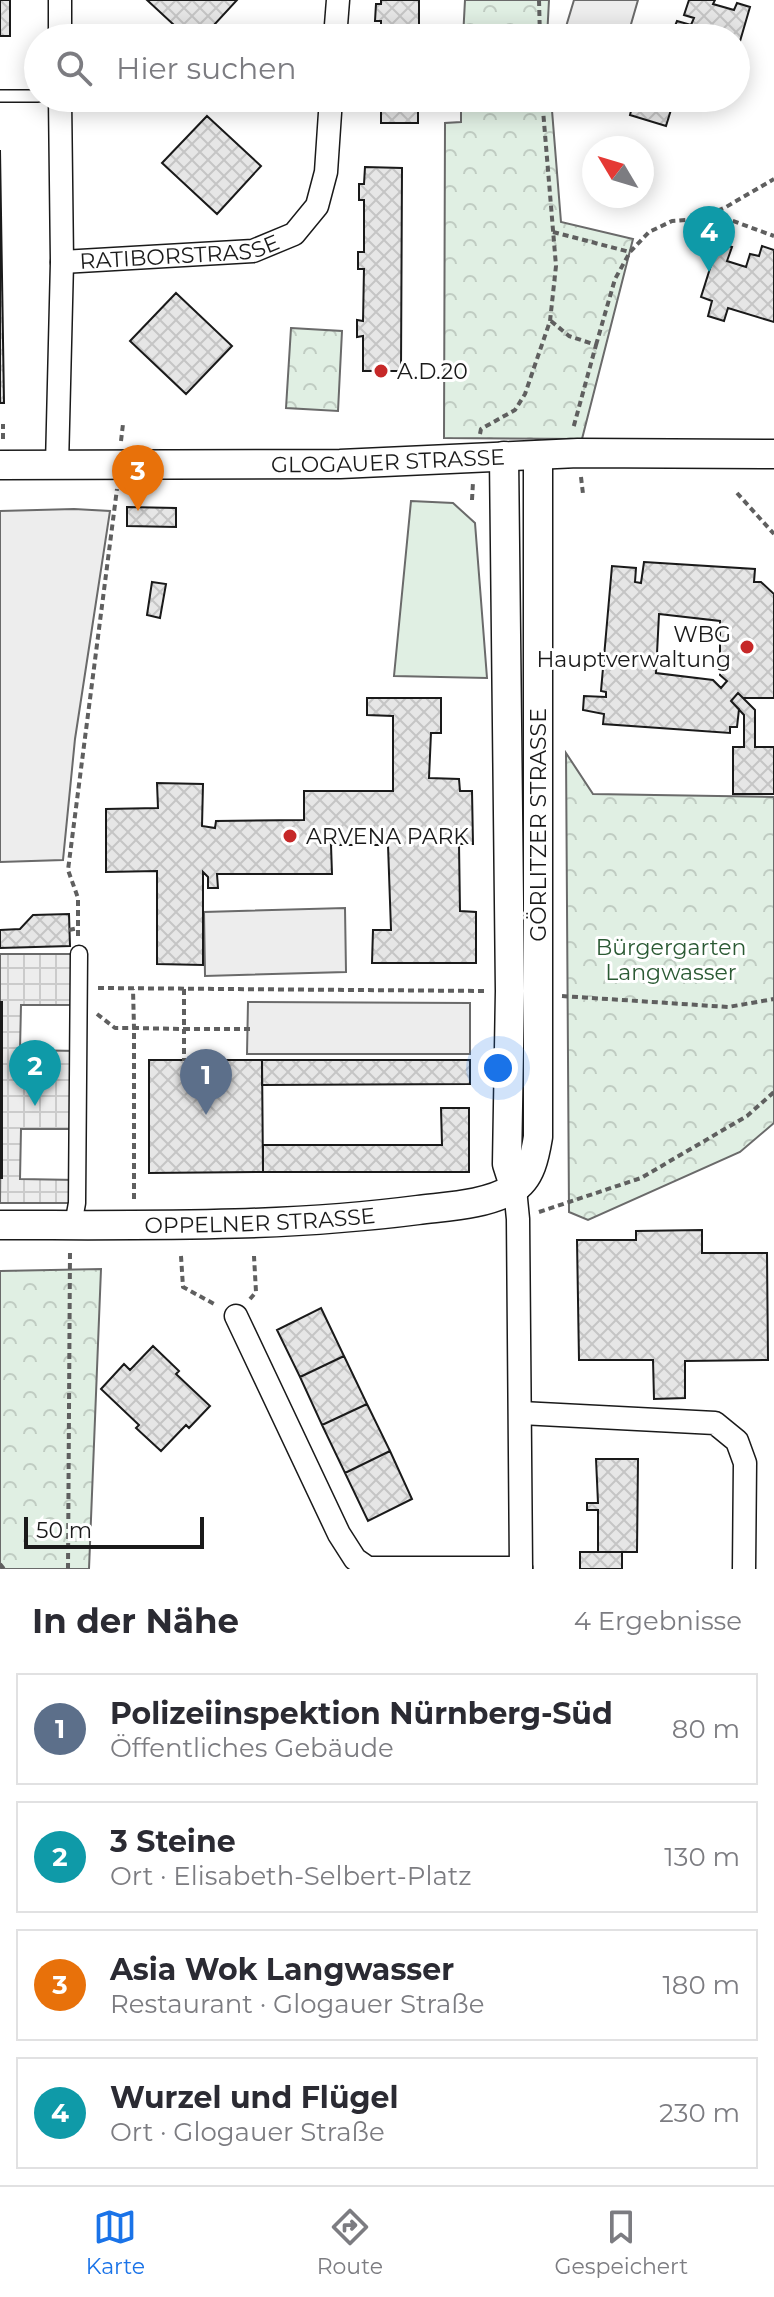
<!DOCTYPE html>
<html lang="de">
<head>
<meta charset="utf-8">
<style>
  body { margin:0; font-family:Montserrat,sans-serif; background:#f7f7f7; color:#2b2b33 }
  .compass { position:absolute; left:582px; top:136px; width:72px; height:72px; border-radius:50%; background:#fff; box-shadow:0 4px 20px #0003; rotate:308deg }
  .scale { position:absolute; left:24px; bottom:20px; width:180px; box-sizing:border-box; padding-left:8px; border:4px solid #1a1a1a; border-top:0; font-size:22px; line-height:28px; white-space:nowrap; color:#1a1a1a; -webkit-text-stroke:6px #fff; paint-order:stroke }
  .you { position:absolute; left:498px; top:1068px; width:28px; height:28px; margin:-20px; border:6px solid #fff; border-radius:50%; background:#1a73e8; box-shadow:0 0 0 12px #1a73e833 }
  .badge { display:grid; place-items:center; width:52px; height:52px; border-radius:50%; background:#1a73e8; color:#fff; font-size:26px; font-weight:700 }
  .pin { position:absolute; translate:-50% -66px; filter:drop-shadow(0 2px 4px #0008) }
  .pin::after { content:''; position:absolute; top:42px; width:28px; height:24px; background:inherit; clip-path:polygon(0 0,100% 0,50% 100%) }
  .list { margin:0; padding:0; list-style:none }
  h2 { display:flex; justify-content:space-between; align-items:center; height:104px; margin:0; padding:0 32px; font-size:34px }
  h2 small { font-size:26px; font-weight:400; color:#7c7c81 }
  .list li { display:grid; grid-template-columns:52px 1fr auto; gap:24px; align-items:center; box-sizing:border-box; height:112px; margin:0 16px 16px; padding:0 16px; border:2px solid #e1e1e2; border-radius:0px }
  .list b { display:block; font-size:30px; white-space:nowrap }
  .list p { margin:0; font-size:26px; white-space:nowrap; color:#7c7c81 }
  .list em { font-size:26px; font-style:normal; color:#7c7c81 }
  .icon { flex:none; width:44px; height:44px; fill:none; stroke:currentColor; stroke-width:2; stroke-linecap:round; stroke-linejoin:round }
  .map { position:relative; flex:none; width:774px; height:1569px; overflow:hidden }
  .search { position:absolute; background:#fff; box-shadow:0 4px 20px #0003; left:24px; right:24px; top:24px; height:88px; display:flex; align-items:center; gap:20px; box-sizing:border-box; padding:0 28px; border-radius:44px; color:#7c7c81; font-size:30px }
  .sheet { height:616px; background:#fff }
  nav { display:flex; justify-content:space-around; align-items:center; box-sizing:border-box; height:112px; border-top:2px solid #e1e1e2; background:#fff; font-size:22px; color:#7c7c81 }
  nav a { display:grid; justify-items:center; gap:4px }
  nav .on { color:#1a73e8 }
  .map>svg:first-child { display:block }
  .grass { fill:#e0efe3; stroke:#6a6a6a; stroke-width:2 }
  .park { fill:url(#park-crowns); stroke:#6a6a6a; stroke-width:2 }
  .parking { fill:#ededed; stroke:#6a6a6a; stroke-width:2 }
  .plaza { fill:url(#plaza-grid); stroke:#6a6a6a; stroke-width:2 }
  .building { fill:url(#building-cross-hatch); stroke:#1a1a1a; stroke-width:2; fill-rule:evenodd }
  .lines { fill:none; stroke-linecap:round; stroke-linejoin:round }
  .service-casing { stroke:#1a1a1a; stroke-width:14 }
  .pedestrian-casing { stroke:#1a1a1a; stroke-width:19 }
  .minor-casing { stroke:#1a1a1a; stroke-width:25 }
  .tertiary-casing { stroke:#1a1a1a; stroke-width:31 }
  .path { stroke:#5f5f5f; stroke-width:4; stroke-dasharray:6 4; stroke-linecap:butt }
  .service { stroke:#fff; stroke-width:11 }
  .pedestrian { stroke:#fff; stroke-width:16 }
  .minor { stroke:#fff; stroke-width:22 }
  .tertiary { stroke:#fff; stroke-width:28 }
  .poi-dot { fill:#c62828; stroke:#fff; stroke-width:3 }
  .labels { text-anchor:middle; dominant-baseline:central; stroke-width:6; stroke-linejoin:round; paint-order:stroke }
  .street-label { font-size:22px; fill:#1a1a1a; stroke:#fff }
  .poi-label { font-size:22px; fill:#1a1a1a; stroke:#fff; text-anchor:start }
  .park-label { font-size:22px; fill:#2b5a34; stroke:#fff }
</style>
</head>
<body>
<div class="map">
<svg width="774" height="1569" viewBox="0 0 774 1569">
  <defs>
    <pattern id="park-crowns" width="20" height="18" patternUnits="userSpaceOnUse" patternTransform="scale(2)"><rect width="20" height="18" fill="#e0efe3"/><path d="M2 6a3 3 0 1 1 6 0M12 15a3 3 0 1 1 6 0" fill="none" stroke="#c0ccc2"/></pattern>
    <pattern id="plaza-grid" width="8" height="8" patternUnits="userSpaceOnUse" patternTransform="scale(2)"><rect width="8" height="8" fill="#ededed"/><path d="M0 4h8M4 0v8" fill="none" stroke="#cbcbcb"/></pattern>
    <pattern id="building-cross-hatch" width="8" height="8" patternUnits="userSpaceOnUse" patternTransform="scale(2)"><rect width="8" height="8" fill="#e6e6e6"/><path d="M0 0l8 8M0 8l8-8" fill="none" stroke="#c5c5c5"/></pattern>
  </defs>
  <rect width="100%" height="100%" fill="#fff"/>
  <path class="grass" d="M411 501 453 503 475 523 487 678 394 676Z"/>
  <path class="park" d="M465 0H549L547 38H463Z
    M461 98H551L561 222 633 239 582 439 444 438 445 123 461 122Z
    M291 328 342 331 338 411 286 408Z
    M566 753 593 794 774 797V1123L740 1152 588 1220 569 1212Z
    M101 1269 89 1569H0V1271Z"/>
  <path class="parking" d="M574 0H638L627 38H595L565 30Z
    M74 509 110 511 75 739 63 860 0 862V511Z
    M345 908 346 972 205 976 204 912Z
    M248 1002 470 1003V1054H247Z"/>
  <path class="plaza" d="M0 954H79V1005H21L20 1050 78 1051V1129H21L20 1179 77 1180V1203H0L2 1003 0 1002Z"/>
  <path class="building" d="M0 0H10V36H0Z
    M147 0H237L202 38H188Z
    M381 0H419V38H381V21H375L376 4H381Z
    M689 0H715L713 4 734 10 737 3 750 7 736 55V38H670L677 21 691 25 694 18 684 15Z
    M381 98H418V123H381Z
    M608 98H682L681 102 674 100 666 126 630 115 633 103Z
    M207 116 261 166 217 214 162 163Z
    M0 150 4 403H0Z
    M365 167 402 168 401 371H363V336L357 337V320L363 321 364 269H358V252H364V200H359V184H364Z
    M718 243 732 247 727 261 746 267 750 254 759 256 762 246 774 250V322L728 308 724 321 708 316 712 301 701 297Z
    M176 293 232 346 186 394 130 341Z
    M127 507 176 508V527L127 526Z
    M644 562 755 569 754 582H761L774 594V698H743L738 693 731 701 739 709 737 727H730V733L603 724 604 714 583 710 584 696 606 697V692L601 691 612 566 636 568 635 582 641 583ZM659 614 720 621V675L727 681 721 688 713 680 656 673Z
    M152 582 166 584 160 618 147 615Z
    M738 693 755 710V747H774V794H733V747H744V715L731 701Z
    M367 698H441V733H431L429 778 459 779 460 791H472L473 844H459L460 911 476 912V963H372L373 930H391L388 845H331L332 874H217L218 888H208V877L203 872V965L157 964V871L106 872V809L158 808 157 783 203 784 202 826 215 828 216 821 304 820V791H393V716L367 715Z
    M69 914 70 946 0 948V930L20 929 33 915Z
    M0 1002H2V1178H0Z
    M149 1060H262L263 1172 149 1173Z
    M262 1060H470V1084L262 1085Z
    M441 1108H469V1172H263V1145H442Z
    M702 1230V1253H767L768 1360 685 1361V1398L654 1399 653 1360H579L577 1240H636V1231Z
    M321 1308 344 1356 300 1377 277 1330Z
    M153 1346 179 1371 176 1374 210 1406 189 1428 186 1425 161 1451 136 1428 139 1425 101 1389 124 1364 130 1370Z
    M344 1356 367 1404 322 1425 300 1377Z
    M367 1404 390 1451 345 1473 322 1425Z
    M390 1451 412 1499 368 1521 345 1473Z
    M596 1459H638L637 1552H598V1510H587V1503H598Z
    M580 1552H622V1569H580Z"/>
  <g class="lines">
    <defs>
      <path id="service" d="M0 96H38"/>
      <path id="pedestrian" d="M73 1225 77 1203 79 954"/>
      <g id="minor">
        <path d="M60 38V0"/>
        <path d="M335 38 338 0"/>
        <path id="s1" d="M62 262 253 251 294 234 317 206 326 172 331 98"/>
        <path d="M57 465 62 262 60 98"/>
        <path d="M515 1189 518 1219 521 1569"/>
        <path d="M236 1316 339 1534 355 1559 368 1568H521"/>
        <path d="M521 1413 715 1423 737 1441 745 1463 744 1569"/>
      </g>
      <g id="tertiary">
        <path d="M504 456 510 991 507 1164 515 1189"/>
        <path id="s2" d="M0 465 340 464 578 453 774 454"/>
        <path id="s3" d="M0 1225C139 1225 280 1228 418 1210 450 1206 485 1205 513 1189 531 1179 535 1155 538 1137V455"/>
      </g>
    </defs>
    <use href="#service" class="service-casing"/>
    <use href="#pedestrian" class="pedestrian-casing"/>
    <use href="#minor" class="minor-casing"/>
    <use href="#tertiary" class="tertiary-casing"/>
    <path class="path" d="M539 0 540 38
      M714 214 774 236
      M553 232 630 252
      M551 321 569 336 596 345 573 429
      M596 345 615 279 630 252 649 232 672 221 699 219 726 207 774 179
      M480 434 481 429 515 410 525 394 550 321 556 266 542 98
      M3 439V424
      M121 441 123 424
      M581 477 583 494
      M737 493 774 534
      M472 500 473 482
      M69 930 78 928
      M78 936V898L68 870 117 489
      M98 988 485 991
      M184 989V1029H252
      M562 996 728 1007 774 999
      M97 1014 115 1028H134L133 989
      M134 1199V1028L184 1029V1061
      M539 1212 641 1178 747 1116 774 1092
      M181 1256 183 1287 216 1305
      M250 1299 256 1292 254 1256
      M0 1564 4 1569
      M68 1569 70 1251"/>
    <use href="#service" class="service"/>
    <use href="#pedestrian" class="pedestrian"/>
    <use href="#minor" class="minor"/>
    <use href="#tertiary" class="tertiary"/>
  </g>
  <g class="poi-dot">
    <circle cx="381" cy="371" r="8"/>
    <circle cx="747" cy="647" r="8"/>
    <circle cx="290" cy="836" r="8"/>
  </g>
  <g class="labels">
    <g class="street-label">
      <text stroke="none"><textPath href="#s1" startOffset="118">RATIBORSTRASSE</textPath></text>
      <text stroke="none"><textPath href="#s2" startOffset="388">GLOGAUER STRASSE</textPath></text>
      <text transform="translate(538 825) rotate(-90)">GÖRLITZER STRASSE</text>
      <text stroke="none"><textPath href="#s3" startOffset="260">OPPELNER STRASSE</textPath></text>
    </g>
    <g class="poi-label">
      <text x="397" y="371">A.D.20</text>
      <text x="731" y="634" text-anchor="end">WBG<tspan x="731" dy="25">Hauptverwaltung</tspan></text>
      <text x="306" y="836">ARVENA PARK</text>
    </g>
    <g class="park-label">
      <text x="671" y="947">Bürgergarten<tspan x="671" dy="25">Langwasser</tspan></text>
    </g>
  </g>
</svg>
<svg class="compass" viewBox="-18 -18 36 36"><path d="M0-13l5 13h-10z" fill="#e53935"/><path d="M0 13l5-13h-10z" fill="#7c7c81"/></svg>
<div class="scale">50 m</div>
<div class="you"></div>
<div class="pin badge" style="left:206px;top:1115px;background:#5c6f8a">1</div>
<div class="pin badge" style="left:35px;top:1106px;background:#0f9aa8">2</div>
<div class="pin badge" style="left:138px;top:511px;background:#e8710a">3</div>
<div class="pin badge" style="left:709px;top:272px;background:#0f9aa8">4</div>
<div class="search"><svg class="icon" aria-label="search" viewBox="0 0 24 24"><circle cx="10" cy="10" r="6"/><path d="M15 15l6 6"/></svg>Hier suchen</div>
</div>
<section class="sheet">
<h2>In der Nähe<small>4 Ergebnisse</small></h2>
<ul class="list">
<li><span class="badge" style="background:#5c6f8a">1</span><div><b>Polizeiinspektion Nürnberg-Süd</b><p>Öffentliches Gebäude</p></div><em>80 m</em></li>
<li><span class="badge" style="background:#0f9aa8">2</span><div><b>3 Steine</b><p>Ort · Elisabeth-Selbert-Platz</p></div><em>130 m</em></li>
<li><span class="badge" style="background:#e8710a">3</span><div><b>Asia Wok Langwasser</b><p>Restaurant · Glogauer Straße</p></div><em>180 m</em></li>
<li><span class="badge" style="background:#0f9aa8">4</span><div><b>Wurzel und Flügel</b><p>Ort · Glogauer Straße</p></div><em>230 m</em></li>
</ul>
</section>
<nav>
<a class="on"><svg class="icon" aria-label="map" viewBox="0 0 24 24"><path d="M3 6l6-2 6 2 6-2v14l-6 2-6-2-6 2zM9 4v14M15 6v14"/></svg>Karte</a>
<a><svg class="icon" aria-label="directions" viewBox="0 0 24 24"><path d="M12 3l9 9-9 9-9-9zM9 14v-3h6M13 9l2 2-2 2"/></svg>Route</a>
<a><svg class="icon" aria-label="saved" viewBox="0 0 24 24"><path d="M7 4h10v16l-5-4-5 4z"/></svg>Gespeichert</a>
</nav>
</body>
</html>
